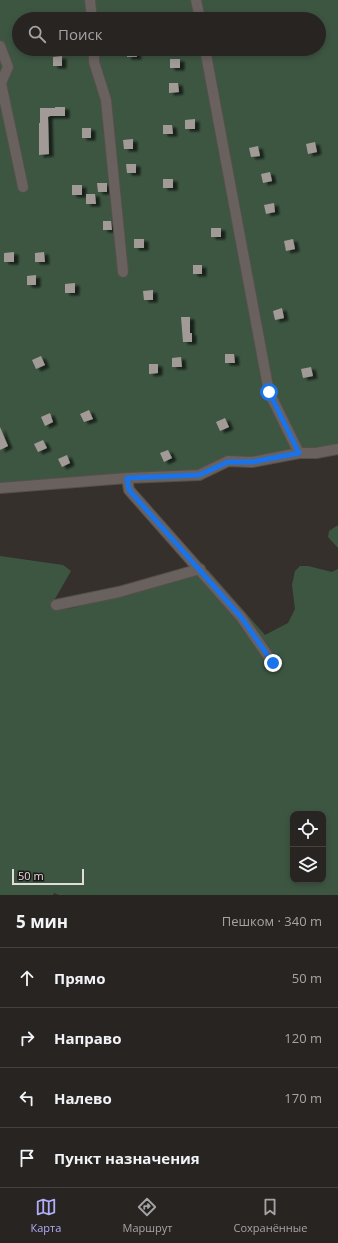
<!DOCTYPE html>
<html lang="ru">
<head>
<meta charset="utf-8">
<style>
  body { margin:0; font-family:"Open Sans",sans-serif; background:#34302f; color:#f1f3f6 }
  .controls { position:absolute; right:12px; bottom:12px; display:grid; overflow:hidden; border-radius:8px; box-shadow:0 2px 6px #0003 }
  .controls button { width:36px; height:36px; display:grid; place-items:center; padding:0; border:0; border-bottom:1px solid #444140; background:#282422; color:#f1f3f6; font:20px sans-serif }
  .scale { position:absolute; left:12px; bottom:10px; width:72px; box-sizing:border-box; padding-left:4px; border:2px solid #e1dcda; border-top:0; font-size:11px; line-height:14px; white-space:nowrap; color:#e1dcda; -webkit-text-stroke:3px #1c1817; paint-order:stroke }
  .stop { position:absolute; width:12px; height:12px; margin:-9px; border:3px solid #1a73e8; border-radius:50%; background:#fff }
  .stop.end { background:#1a73e8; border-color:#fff; box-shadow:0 1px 4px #0008 }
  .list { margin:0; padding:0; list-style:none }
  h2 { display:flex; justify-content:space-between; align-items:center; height:52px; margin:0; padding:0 16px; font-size:17px }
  h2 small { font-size:13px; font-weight:400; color:#a5a4a5 }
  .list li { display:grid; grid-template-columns:26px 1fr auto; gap:12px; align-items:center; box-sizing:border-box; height:60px; padding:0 16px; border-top:1px solid #444140 }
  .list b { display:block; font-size:15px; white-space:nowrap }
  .list em { font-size:13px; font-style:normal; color:#a5a4a5 }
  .icon { flex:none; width:22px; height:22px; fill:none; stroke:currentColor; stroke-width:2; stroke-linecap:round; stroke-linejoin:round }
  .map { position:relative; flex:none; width:338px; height:895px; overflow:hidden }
  .search { position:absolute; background:#282422; box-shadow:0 2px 6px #0003; left:12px; right:12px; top:12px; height:44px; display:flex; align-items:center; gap:10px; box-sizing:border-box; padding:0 14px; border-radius:22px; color:#a5a4a5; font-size:15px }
  .sheet { height:292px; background:#282422 }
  nav { display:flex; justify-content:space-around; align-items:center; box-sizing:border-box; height:56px; border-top:1px solid #444140; background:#282422; font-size:11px; color:#a5a4a5 }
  nav a { display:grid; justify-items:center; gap:2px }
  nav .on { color:#afaefa }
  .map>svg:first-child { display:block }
  .green { fill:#3d5642; fill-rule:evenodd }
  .building { fill:#a29a97; filter:url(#shadow) }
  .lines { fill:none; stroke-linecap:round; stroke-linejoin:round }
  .minor-casing { stroke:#554f4c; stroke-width:12 }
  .minor { stroke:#68615e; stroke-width:10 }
  .route { stroke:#1a73e8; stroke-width:5 }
</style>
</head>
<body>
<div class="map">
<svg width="338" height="895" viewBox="0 0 338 895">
  <defs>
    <filter id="shadow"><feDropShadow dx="4.5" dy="2.5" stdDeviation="1" flood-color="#0009"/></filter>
  </defs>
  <rect width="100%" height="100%" fill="#36302d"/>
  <path class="green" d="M0 0H338V446L316 450 304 447 255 458 225 456 196 471 0 484ZM19 19H319V49H19Z
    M338 525V548L328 537 329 531Z
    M0 556 63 565 71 571 52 604 55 610 73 608 208 570 265 635 288 623 295 609 292 585 295 571 300 566H308L332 572 338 569V895H59L54 893 53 895H0ZM293 814H323V880H293Z"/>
  <path class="building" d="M127 49H136L137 57H127Z
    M62 56V66H53V57Z
    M170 59H180V68H170Z
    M169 83H178L179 92 169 93Z
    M55 107H65V116H50L48 117 49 154 39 155V123H40V108H55Z
    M195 119V129H185V120Z
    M163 125H172L173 134H163Z
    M82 128H91V138H82Z
    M133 139V149H124L123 140Z
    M315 142 317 152 308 154 306 144Z
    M258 146 260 156 251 157 249 148Z
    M126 164H136V173H127Z
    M270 172 272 181 263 183 261 174Z
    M163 179H173V188H163Z
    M97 183H107V192H98Z
    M72 185H82V195H72Z
    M86 194H95L96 204H86Z
    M274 203 275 212 266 214 264 205Z
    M103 221H111L112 230H103Z
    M211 228H221V237H211Z
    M134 239H144V248H134Z
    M293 239 295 249 286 251 284 241Z
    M14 252V262H4V253Z
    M44 252 45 262H35V253Z
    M193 265H202V274H193Z
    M36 275V285H27V276Z
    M75 283V293H65V284Z
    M153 290V300H144L143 291Z
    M282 308 284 318 275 320 273 311Z
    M181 317H190V333H192V342H183Z
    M225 354H234L235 363H225Z
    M41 356 45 365 36 369 32 360Z
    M181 357 182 367H172V358Z
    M149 364H158V373L149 374Z
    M311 367 313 376 303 378 301 369Z
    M89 410 93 419 84 422 80 414Z
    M50 413 53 422 45 426 41 417Z
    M225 418 229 427 220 431 216 422Z
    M0 427 8 446 0 450Z
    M43 440 47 448 38 452 34 444Z
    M168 450 172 458 164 462 160 453Z
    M67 455 70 463 62 467 58 459Z"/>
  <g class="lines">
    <defs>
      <path id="minor" d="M90 0 92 19
        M196 0 200 19
        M0 46 8 67 1 83 23 187
        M94 49V62L106 100 123 272
        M205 49 269 392 299 453
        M127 478 129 490 241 617 273 663
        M0 488 127 478 199 475 228 461 252 462 299 453H316L338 449
        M56 605 119 592 200 569"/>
    </defs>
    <use href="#minor" class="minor-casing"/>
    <use href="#minor" class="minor"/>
  </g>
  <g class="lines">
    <path class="route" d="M269 392 299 453 252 462H228L199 475 127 478 129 490 241 617 273 663"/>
  </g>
</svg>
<div class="controls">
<button><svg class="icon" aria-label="locate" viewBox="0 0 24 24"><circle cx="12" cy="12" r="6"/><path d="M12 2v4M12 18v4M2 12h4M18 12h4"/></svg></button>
<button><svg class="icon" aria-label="layers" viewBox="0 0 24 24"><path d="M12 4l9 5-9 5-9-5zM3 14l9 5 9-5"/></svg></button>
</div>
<div class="scale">50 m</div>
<div class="stop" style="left:269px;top:392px"></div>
<div class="stop end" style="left:273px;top:663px"></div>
<div class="search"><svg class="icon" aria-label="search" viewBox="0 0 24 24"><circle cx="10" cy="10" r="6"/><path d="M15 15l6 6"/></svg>Поиск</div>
</div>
<section class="sheet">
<h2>5 мин<small>Пешком · 340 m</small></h2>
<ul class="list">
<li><svg class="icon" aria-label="ahead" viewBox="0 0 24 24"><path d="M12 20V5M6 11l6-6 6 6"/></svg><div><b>Прямо</b></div><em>50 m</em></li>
<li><svg class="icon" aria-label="right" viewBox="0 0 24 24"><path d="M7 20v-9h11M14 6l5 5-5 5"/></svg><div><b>Направо</b></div><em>120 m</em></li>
<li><svg class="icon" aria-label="left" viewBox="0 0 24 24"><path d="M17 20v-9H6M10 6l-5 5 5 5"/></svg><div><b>Налево</b></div><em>170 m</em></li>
<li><svg class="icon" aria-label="arrive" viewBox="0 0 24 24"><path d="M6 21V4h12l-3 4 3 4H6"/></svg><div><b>Пункт назначения</b></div></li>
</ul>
</section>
<nav>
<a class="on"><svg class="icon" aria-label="map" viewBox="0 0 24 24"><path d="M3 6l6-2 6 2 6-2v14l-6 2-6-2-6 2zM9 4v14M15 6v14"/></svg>Карта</a>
<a><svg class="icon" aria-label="directions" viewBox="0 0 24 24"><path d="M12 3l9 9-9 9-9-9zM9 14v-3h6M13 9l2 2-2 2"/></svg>Маршрут</a>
<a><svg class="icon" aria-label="saved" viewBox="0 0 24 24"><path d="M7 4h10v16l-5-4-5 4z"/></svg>Сохранённые</a>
</nav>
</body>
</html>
